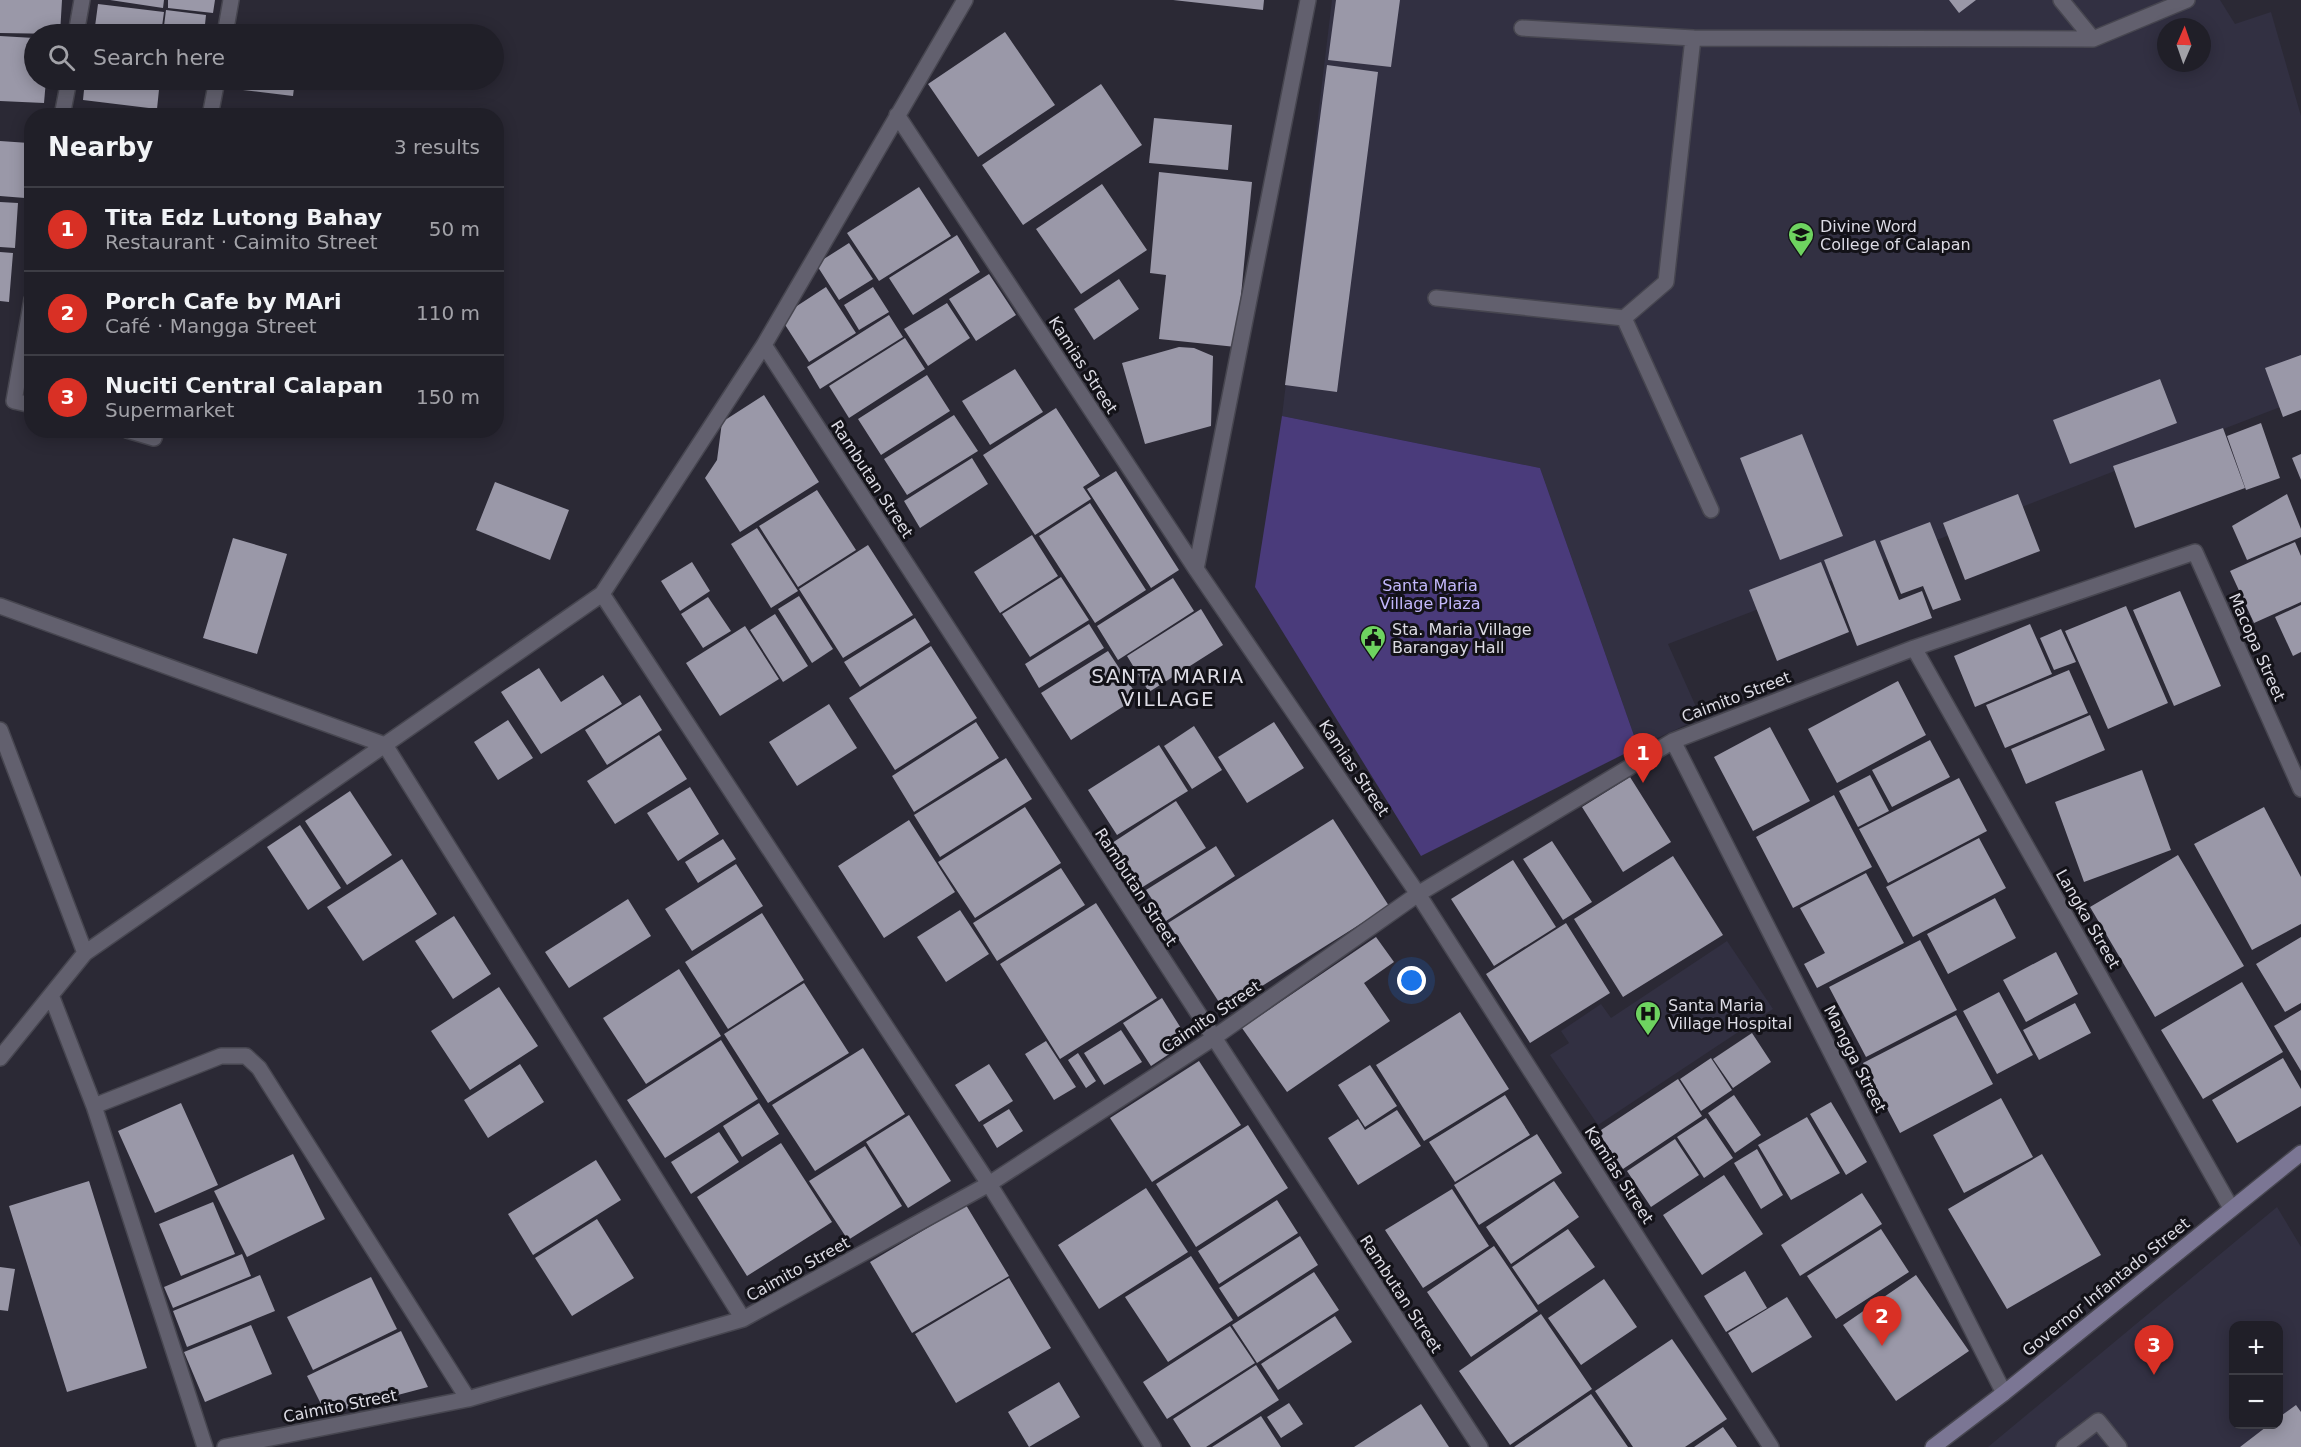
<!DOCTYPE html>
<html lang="en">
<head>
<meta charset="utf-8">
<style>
  body { margin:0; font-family:"DejaVu Sans",sans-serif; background:#2d2c34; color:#f1f3f6 }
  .controls { position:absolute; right:18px; bottom:18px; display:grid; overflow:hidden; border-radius:12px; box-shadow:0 3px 15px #0003 }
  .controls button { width:54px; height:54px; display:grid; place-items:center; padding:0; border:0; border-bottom:2px solid #3d3d45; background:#201f28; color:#f1f3f6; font:30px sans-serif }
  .compass { position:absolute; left:2157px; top:18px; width:54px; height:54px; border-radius:50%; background:#201f28; box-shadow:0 3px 15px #0003; rotate:2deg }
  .you { position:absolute; left:1412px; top:981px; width:21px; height:21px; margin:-15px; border:4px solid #fff; border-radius:50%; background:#1a73e8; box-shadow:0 0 0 9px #1a73e833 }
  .badge { display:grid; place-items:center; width:39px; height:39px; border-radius:50%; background:#d93025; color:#fff; font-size:20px; font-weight:700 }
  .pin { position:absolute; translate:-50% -50px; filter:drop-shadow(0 2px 3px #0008) }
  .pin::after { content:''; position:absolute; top:32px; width:21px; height:18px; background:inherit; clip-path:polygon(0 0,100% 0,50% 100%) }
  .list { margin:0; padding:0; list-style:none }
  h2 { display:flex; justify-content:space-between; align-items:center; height:78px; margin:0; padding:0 24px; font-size:26px }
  h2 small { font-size:20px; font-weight:400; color:#a2a2a8 }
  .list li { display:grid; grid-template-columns:39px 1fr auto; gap:18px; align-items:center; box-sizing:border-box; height:84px; padding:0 24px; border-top:2px solid #3d3d45 }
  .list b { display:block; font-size:22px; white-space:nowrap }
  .list p { margin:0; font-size:20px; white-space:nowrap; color:#a2a2a8 }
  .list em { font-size:20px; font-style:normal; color:#a2a2a8 }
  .icon { flex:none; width:33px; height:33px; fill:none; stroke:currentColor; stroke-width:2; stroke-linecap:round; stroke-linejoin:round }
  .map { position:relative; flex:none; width:2301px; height:1447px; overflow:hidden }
  .search { position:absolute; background:#201f28; box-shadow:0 3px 15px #0003; left:24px; top:24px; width:480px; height:66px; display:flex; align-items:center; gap:15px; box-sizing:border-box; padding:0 21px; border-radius:33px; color:#a2a2a8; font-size:22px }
  .panel { position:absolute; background:#201f28; box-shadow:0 3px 15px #0003; left:24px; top:108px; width:480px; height:330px; border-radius:24px }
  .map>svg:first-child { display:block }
  .built { fill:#323042; fill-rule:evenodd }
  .green { fill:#4a3b7b }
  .building { fill:#9a98a8 }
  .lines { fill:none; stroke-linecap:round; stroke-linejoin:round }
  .lane-casing { stroke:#474650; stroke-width:18 }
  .street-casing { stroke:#474650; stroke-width:18 }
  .secondary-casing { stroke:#474650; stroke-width:18 }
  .lane { stroke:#62606e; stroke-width:15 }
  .street { stroke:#62606e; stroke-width:15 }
  .secondary { stroke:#7b7694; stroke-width:15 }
  .labels { text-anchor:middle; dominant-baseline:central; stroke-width:6; stroke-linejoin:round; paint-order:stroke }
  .poi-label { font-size:16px; fill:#dcdbe4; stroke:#131218; text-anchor:start }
  .street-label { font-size:16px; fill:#dcdbe4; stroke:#131218 }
  .park-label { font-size:16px; fill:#c2b7fb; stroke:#131218 }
  .quarter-label { font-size:20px; letter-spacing:1.5px; fill:#dcdbe4; stroke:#131218 }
</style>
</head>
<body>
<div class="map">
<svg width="2301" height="1447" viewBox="0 0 2301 1447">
  <rect width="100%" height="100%" fill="#2b2935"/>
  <path class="built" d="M1332 0H2220L2235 24 2271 12 2301 116V399L1668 644 1701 718 1638 747 1540 468 1282 416ZM2166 27H2202V63H2166Z
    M1727 941 1773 1009 1598 1125 1550 1055 1569 1043 1561 1031 1601 1004 1611 1018Z
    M2277 1207 2301 1247V1447H1988ZM2234 1326H2278V1424H2234Z"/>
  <path class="green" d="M1282 416 1540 468 1638 747 1421 856 1255 587Z"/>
  <path class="building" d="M0 0H62L60 34 0 33Z
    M110 0H164L163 8Z
    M168 0H215L213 13 168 8Z
    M1173 0H1264L1263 10Z
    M1336 0H1400L1391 67 1328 60Z
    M1949 0H1976L1959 13Z
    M98 4 164 12 161 34H94Z
    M166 10 206 15 204 34H163Z
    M1005 32 1055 105 978 157 928 84Z
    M0 36 34 38V80H46L44 103 0 101Z
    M1327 65 1378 72 1337 392 1285 385Z
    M85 80H160L157 109 83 100Z
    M236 80H295L293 96 234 89Z
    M1101 84 1142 145 1023 225 982 165Z
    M1154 118 1232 125 1228 170 1149 163Z
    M0 141 29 143 25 198 0 196Z
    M1159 172 1252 182 1236 347 1159 339 1166 275 1150 273Z
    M1102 184 1147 250 1081 294 1036 229Z
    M919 187 951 236 879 281 847 233Z
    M0 202 18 203 15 248 0 247Z
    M957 235 980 272 913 315 889 278Z
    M849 243 873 279 839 300 816 264Z
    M0 252 13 253 9 302 0 301Z
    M989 274 1016 315 976 341 949 299Z
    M1119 279 1139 309 1094 340 1074 309Z
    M826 287 856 333 809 362 780 317Z
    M873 287 889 312 859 330 844 305Z
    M947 303 970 338 928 366 904 329Z
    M889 315 903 337 820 389 807 367Z
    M905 338 925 369 849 418 829 386Z
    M1179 347 1194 348 1213 356 1211 426 1145 444 1122 363Z
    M2301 355V410L2283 417 2265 368Z
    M1015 369 1043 412 990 445 962 401Z
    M927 375 950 411 881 455 858 419Z
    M2160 379 2177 423 2070 464 2053 420Z
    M764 395 819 482 740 532 705 478 717 460 722 422Z
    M1056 408 1100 476 1083 487 1091 499 1035 535 983 455Z
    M954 415 978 451 907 495 884 459Z
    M2261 423 2280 478 2246 490 2227 436Z
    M2223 428 2245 488 2135 528 2113 466Z
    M1802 434 1843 536 1780 560 1740 458Z
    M2301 454V480L2292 458Z
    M972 458 988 484 920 528 904 501Z
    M1116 471 1179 570 1151 588 1087 489Z
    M495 482 569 510 550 560 476 530Z
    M817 490 856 550 798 587 759 526Z
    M2018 494 2040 551 1965 580 1943 523Z
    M2287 494 2301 529V537L2247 560 2232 526Z
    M1090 503 1146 590 1095 623 1039 536Z
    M1930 522 1961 600 1933 610 1923 586 1901 594 1880 541Z
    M757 528 798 591 771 608 731 544Z
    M1032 535 1058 576 1000 613 974 572Z
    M233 538 287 554 257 654 203 638Z
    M1875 540 1899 600 1922 591 1932 618 1857 646 1824 560Z
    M2295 542 2301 556V602L2254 623 2230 571Z
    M868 545 913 615 843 658 799 589Z
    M692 562 710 591 680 611 661 581Z
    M1821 562 1849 632 1777 661 1749 590Z
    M1061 577 1089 620 1030 657 1002 614Z
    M1173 578 1194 611 1118 660 1097 626Z
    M2180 591 2221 686 2174 706 2133 610Z
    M799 596 833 649 812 663 778 609Z
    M708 597 731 631 703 648 681 614Z
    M2301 605V652L2293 656 2275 617Z
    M2126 606 2168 703 2108 729 2065 631Z
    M1201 609 1223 645 1149 692 1127 656Z
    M775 614 808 666 783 682 750 630Z
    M915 618 930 642 860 687 844 662Z
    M1089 624 1104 648 1039 688 1025 664Z
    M2030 624 2052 674 1975 707 1954 656Z
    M745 626 779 679 720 716 686 663Z
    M2061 629 2076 662 2054 670 2040 638Z
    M931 646 977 718 895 770 849 698Z
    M1108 651 1138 697 1071 740 1041 693Z
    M539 668 561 702 603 675 622 704 541 754 501 692Z
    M2069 670 2088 713 2005 748 1986 705Z
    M1898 681 1926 735 1837 783 1808 729Z
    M640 695 662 730 607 765 585 730Z
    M829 704 857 748 797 786 769 742Z
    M2090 715 2105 750 2026 784 2011 749Z
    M508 720 533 758 498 780 474 742Z
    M976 722 999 758 914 812 892 776Z
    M1274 722 1304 768 1247 803 1218 757Z
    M1194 726 1222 770 1192 789 1164 746Z
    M1770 727 1810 801 1753 831 1714 757Z
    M659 735 687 779 615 824 587 781Z
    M1930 740 1950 777 1892 807 1872 770Z
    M1159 745 1188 791 1117 835 1088 790Z
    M1006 758 1032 799 940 857 914 815Z
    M2142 770 2171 850 2084 882 2055 802Z
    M1870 775 1889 811 1858 827 1839 791Z
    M1630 777 1671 842 1623 872 1582 807Z
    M1959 778 1987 831 1888 883 1859 829Z
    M690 787 719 834 678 861 647 813Z
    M350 791 392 855 347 885 305 821Z
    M1834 795 1872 867 1793 908 1756 837Z
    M1176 801 1206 848 1141 888 1112 843Z
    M1025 807 1061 863 975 918 938 862Z
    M2264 807 2301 877V924L2252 950 2194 844Z
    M1333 819 1389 906 1224 1010 1168 923Z
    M909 820 955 892 884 938 838 866Z
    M300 825 341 888 308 910 267 847Z
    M1979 838 2006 888 1913 937 1886 887Z
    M723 839 736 859 698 883 685 862Z
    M1552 841 1592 902 1563 920 1523 859Z
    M1216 846 1235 876 1166 921 1146 890Z
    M2178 855 2244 966 2155 1017 2090 907Z
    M1673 856 1723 935 1623 997 1574 919Z
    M402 859 437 914 363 961 327 907Z
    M1513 860 1556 927 1494 966 1451 899Z
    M736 864 763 906 692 951 665 909Z
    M1061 868 1085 905 997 961 973 923Z
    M1866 873 1904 943 1817 988 1804 964 1825 953 1800 908Z
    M1995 898 2016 938 1948 974 1927 934Z
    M628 899 651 936 569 988 545 952Z
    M1096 903 1157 998 1060 1059 1000 964Z
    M960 910 989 954 946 982 917 937Z
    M762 913 804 980 728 1029 685 962Z
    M454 916 491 974 453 999 415 941Z
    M1566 923 1610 993 1530 1043 1486 974Z
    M1376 937 1394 962 1364 983 1390 1021 1287 1092 1242 1028Z
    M2301 937V1003L2285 1012 2256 964Z
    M1920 940 1957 1010 1866 1057 1829 987Z
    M2056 952 2078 994 2026 1022 2003 980Z
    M679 969 721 1036 646 1084 603 1018Z
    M2242 982 2283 1052 2203 1099 2161 1030Z
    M804 983 849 1053 768 1103 724 1034Z
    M499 987 538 1046 470 1090 431 1031Z
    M1999 992 2033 1055 1997 1074 1963 1011Z
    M1162 998 1189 1041 1151 1066 1123 1023Z
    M2075 1003 2091 1033 2039 1060 2023 1030Z
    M2301 1010V1071L2274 1026Z
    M1460 1012 1509 1089 1424 1141 1376 1065Z
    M1956 1015 1993 1084 1900 1133 1863 1063Z
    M1121 1030 1142 1062 1104 1085 1084 1053Z
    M1752 1033 1771 1062 1733 1088 1713 1059Z
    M721 1040 758 1099 665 1158 627 1100Z
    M1046 1041 1076 1087 1054 1100 1025 1054Z
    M863 1048 905 1114 815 1171 772 1105Z
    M1078 1053 1096 1081 1086 1088 1068 1060Z
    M1711 1058 1732 1090 1701 1111 1680 1079Z
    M2283 1058 2301 1089V1106L2237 1143 2212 1100Z
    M1199 1061 1241 1125 1152 1182 1110 1118Z
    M520 1064 544 1102 488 1138 464 1100Z
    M989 1064 1013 1101 979 1122 955 1085Z
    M1370 1065 1397 1106 1365 1127 1338 1085Z
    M1678 1079 1702 1116 1623 1169 1598 1132Z
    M1505 1095 1530 1135 1455 1182 1429 1142Z
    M1734 1095 1761 1135 1735 1153 1708 1113Z
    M2001 1098 2033 1157 1964 1193 1933 1135Z
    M1831 1102 1867 1162 1846 1175 1810 1114Z
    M181 1103 218 1185 155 1213 118 1131Z
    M759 1103 779 1134 742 1157 723 1126Z
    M1009 1109 1023 1131 997 1148 983 1125Z
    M1397 1110 1421 1146 1358 1185 1328 1138 1358 1119 1365 1130Z
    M909 1115 951 1181 908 1208 866 1142Z
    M1807 1117 1840 1173 1791 1200 1758 1145Z
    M1706 1118 1733 1158 1704 1178 1677 1137Z
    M1248 1125 1288 1188 1196 1247 1156 1184Z
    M719 1132 739 1162 691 1194 671 1162Z
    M1537 1134 1562 1173 1479 1225 1454 1185Z
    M1675 1139 1699 1175 1651 1207 1627 1171Z
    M781 1143 832 1222 747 1276 697 1197Z
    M865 1146 902 1206 848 1240 809 1181Z
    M1757 1149 1783 1195 1761 1209 1734 1163Z
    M293 1154 325 1219 247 1257 214 1191Z
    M2042 1154 2101 1255 2007 1309 1948 1209Z
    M596 1160 621 1200 533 1255 508 1214Z
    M1724 1175 1763 1234 1702 1275 1663 1215Z
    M89 1181 147 1368 67 1392 9 1206Z
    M1554 1181 1579 1217 1511 1264 1486 1227Z
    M1146 1188 1188 1252 1099 1309 1058 1245Z
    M1452 1189 1489 1246 1423 1288 1385 1230Z
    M1862 1193 1882 1224 1800 1276 1781 1245Z
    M1277 1200 1298 1233 1219 1284 1198 1251Z
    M213 1202 235 1254 181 1276 159 1224Z
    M966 1205 1009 1276 912 1333 870 1262Z
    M597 1219 634 1278 572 1316 535 1258Z
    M1568 1229 1595 1267 1538 1305 1512 1267Z
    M1881 1229 1909 1272 1836 1319 1807 1276Z
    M1300 1236 1318 1265 1238 1317 1219 1288Z
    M1494 1246 1538 1311 1471 1357 1427 1292Z
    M242 1254 251 1276 173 1308 164 1287Z
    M1191 1256 1233 1320 1168 1362 1125 1297Z
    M0 1267 15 1269 8 1311 0 1310Z
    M1745 1271 1767 1308 1726 1332 1704 1296Z
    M1314 1272 1339 1310 1257 1363 1232 1325Z
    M260 1275 275 1311 187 1347 173 1311Z
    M1916 1275 1969 1351 1896 1401 1843 1325Z
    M371 1277 397 1329 313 1370 287 1317Z
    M1009 1278 1051 1348 956 1403 915 1334Z
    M1604 1279 1637 1327 1581 1365 1548 1318Z
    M1787 1297 1812 1337 1752 1373 1728 1333Z
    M1541 1314 1592 1389 1510 1445 1459 1371Z
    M1335 1316 1352 1342 1278 1390 1261 1364Z
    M251 1325 272 1374 205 1402 184 1352Z
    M1230 1326 1255 1363 1167 1419 1143 1382Z
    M401 1331 428 1387 326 1414 307 1376Z
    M1672 1339 1727 1419 1685 1447H1633L1595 1391Z
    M1256 1365 1279 1400 1206 1447H1191L1173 1419Z
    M1059 1382 1080 1417 1029 1447 1008 1412Z
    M1591 1394 1628 1447H1514Z
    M1289 1403 1303 1424 1281 1438 1267 1417Z
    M1421 1404 1449 1447H1354Z
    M2296 1405 2301 1412V1447H2240L2270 1424H2278V1418Z
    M1261 1416 1281 1447H1212Z
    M1723 1427 1737 1447H1694Z"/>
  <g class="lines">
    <defs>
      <path id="lane" d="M2061 0 2093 39
        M1522 28 1693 38 2093 39 2187 0
        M1436 298 1624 318 1666 282 1693 38
        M1624 318 1711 510
        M2064 1447 2098 1421 2119 1447"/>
      <path id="street" d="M76 34 82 0
        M225 34 231 0
        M897 115 1196 569 1418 894 1771 1447
        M62 116 69 80
        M210 116 217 80
        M32 299 14 401 32 405
        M764 345 1480 1447
        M127 430 154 438 156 430
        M1196 569 1308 0
        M602 594 989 1184 1153 1447
        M0 606 385 745 743 1319
        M1914 648 2231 1208
        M0 730 85 953
        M1673 741 2004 1393
        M51 995 94 1106 205 1447
        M0 1058 85 953 602 594 764 345 965 0
        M94 1106 221 1056H246L259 1068 468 1399
        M225 1447 468 1399 743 1319 989 1184 1212 1039 1418 894 1673 741 1914 648 2195 552 2301 789"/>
      <path id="secondary" d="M1933 1447 2004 1393 2301 1153"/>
    </defs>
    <use href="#lane" class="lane-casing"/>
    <use href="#street" class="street-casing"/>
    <use href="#secondary" class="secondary-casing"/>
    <use href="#lane" class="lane"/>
    <use href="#street" class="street"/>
    <use href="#secondary" class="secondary"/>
  </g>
  <defs>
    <symbol id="university-pin" viewBox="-11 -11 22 30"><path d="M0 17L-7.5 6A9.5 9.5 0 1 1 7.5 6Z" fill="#6ed360" stroke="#131218"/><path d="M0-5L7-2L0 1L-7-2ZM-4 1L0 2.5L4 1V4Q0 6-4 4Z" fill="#111"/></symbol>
    <symbol id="civic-pin" viewBox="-11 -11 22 30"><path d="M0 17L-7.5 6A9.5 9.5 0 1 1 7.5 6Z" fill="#6ed360" stroke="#131218"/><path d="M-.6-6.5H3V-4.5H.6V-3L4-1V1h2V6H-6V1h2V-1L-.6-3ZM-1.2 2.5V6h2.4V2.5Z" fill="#111"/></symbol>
    <symbol id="hospital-pin" viewBox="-11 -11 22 30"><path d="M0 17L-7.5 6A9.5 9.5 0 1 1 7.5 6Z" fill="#6ed360" stroke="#131218"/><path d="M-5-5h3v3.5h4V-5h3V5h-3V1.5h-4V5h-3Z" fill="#111"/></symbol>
  </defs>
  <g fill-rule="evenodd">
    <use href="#university-pin" x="1786" y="220" width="30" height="40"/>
    <use href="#civic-pin" x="1358" y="623" width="30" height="40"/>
    <use href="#hospital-pin" x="1633" y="999" width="30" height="40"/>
  </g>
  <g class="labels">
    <g class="poi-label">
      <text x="1820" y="226">Divine Word<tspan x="1820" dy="18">College of Calapan</tspan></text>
      <text x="1392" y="629">Sta. Maria Village<tspan x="1392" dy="18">Barangay Hall</tspan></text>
      <text x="1668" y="1005">Santa Maria<tspan x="1668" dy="18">Village Hospital</tspan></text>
    </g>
    <g class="street-label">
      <text transform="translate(1083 365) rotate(57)">Kamias Street</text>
      <text transform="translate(872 479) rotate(57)">Rambutan Street</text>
      <text transform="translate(2257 647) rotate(66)">Macopa Street</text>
      <text transform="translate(1736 697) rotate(-21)">Caimito Street</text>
      <text transform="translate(1354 768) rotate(56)">Kamias Street</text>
      <text transform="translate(1136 887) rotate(57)">Rambutan Street</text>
      <text transform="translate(2088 919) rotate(60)">Langka Street</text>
      <text transform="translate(1211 1017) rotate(-34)">Caimito Street</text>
      <text transform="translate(1855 1059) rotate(63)">Mangga Street</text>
      <text transform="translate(1619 1175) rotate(57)">Kamias Street</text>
      <text transform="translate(798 1269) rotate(-29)">Caimito Street</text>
      <text transform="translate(2106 1287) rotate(-39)">Governor Infantado Street</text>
      <text transform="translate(1401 1294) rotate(57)">Rambutan Street</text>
      <text transform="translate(340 1406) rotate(-11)">Caimito Street</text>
    </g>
    <g class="park-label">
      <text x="1430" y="585">Santa Maria<tspan x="1430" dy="18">Village Plaza</tspan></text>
    </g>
    <g class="quarter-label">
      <text x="1168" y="676">SANTA MARIA<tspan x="1168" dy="23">VILLAGE</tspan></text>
    </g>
  </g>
</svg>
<div class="controls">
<button>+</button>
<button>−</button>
</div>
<svg class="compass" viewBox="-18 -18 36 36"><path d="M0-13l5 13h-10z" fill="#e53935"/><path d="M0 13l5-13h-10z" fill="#a2a2a8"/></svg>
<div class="you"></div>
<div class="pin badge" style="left:1643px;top:783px">1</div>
<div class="pin badge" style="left:1882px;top:1346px">2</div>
<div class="pin badge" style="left:2154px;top:1375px">3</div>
<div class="search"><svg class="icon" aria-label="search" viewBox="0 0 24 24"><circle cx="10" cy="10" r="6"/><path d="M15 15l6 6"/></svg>Search here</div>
<section class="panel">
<h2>Nearby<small>3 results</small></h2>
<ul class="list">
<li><span class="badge">1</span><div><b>Tita Edz Lutong Bahay</b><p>Restaurant · Caimito Street</p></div><em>50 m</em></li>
<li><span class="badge">2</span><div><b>Porch Cafe by MAri</b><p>Café · Mangga Street</p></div><em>110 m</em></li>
<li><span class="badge">3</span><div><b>Nuciti Central Calapan</b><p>Supermarket</p></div><em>150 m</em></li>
</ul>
</section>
</div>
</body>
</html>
